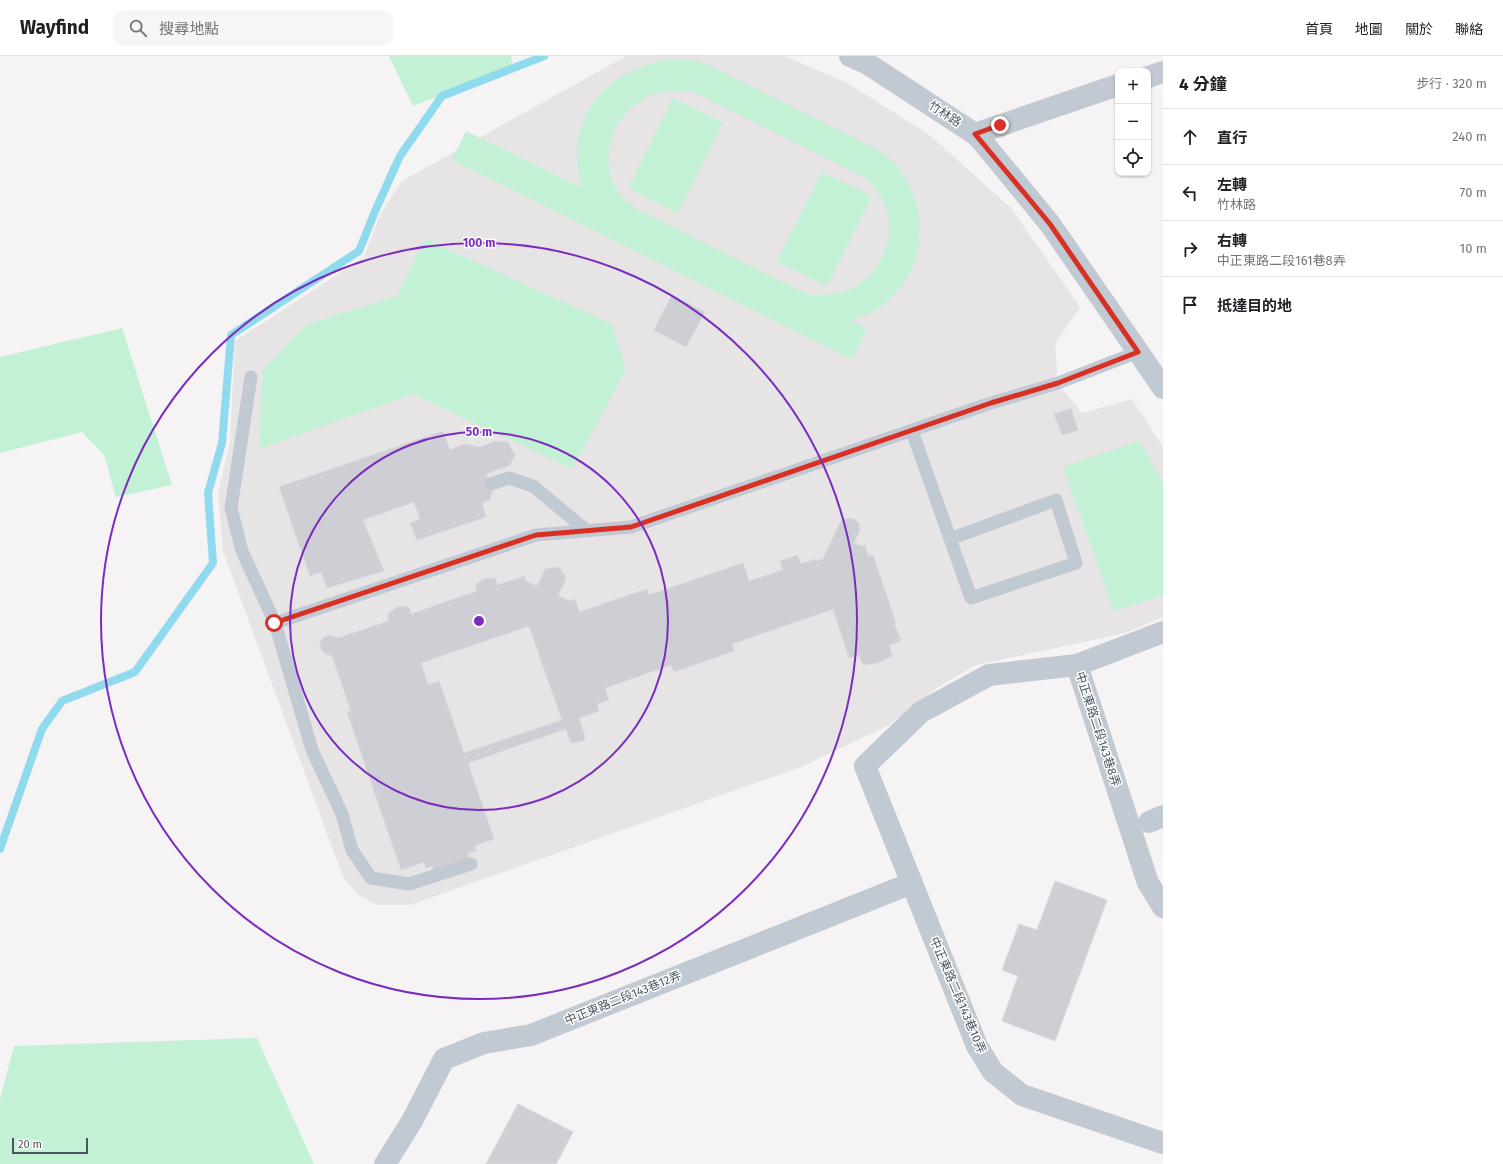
<!DOCTYPE html>
<html lang="zh-TW">
<head>
<meta charset="utf-8">
<style>
  body { margin:0; font-family:"Fira Sans","Noto Sans TC",sans-serif; background:#f6f6f6; color:#202124 }
  .controls { position:absolute; right:12px; top:12px; display:grid; overflow:hidden; border-radius:8px; box-shadow:0 1px 3px #0004 }
  .controls button { width:36px; height:36px; display:grid; place-items:center; padding:0; border:0; border-bottom:1px solid #e0e0e0; background:#fff; color:#202124; font:20px sans-serif }
  .scale { position:absolute; left:12px; bottom:10px; width:76px; box-sizing:border-box; padding-left:4px; border:2px solid #4a5661; border-top:0; font-size:11px; line-height:14px; white-space:nowrap; color:#4a5661; -webkit-text-stroke:3px #fff; paint-order:stroke }
  .stop { position:absolute; width:12px; height:12px; margin:-9px; border:3px solid #d93025; border-radius:50%; background:#fff }
  .stop.end { background:#d93025; border-color:#fff; box-shadow:0 1px 4px #0008 }
  .list { margin:0; padding:0; list-style:none }
  h2 { display:flex; justify-content:space-between; align-items:center; height:52px; margin:0; padding:0 16px; font-size:17px }
  h2 small { font-size:13px; font-weight:400; color:#757577 }
  .list li { display:grid; grid-template-columns:26px 1fr auto; gap:12px; align-items:center; box-sizing:border-box; height:56px; padding:0 16px; border-top:1px solid #e0e0e0 }
  .list b { display:block; font-size:15px; white-space:nowrap }
  .list p { margin:0; font-size:13px; white-space:nowrap; color:#757577 }
  .list em { font-size:13px; font-style:normal; color:#757577 }
  .icon { flex:none; width:22px; height:22px; fill:none; stroke:currentColor; stroke-width:2; stroke-linecap:round; stroke-linejoin:round }
  .map { position:relative; flex:none; width:1163px; height:1108px; overflow:hidden }
  header { display:flex; align-items:center; gap:24px; box-sizing:border-box; height:56px; padding:0 20px; background:#fff; border-bottom:1px solid #e0e0e0 }
  header strong { font-size:19px }
  nav { display:flex; gap:22px; margin-inline-start:auto; font-size:14px }
  .search { width:280px; height:36px; background:#f6f6f6; display:flex; align-items:center; gap:10px; box-sizing:border-box; padding:0 14px; border-radius:12px; color:#757577; font-size:15px }
  main { display:flex }
  aside { flex:1; background:#fff }
  .map>svg:first-child { display:block }
  .education { fill:#e6e4e5 }
  .green { fill:#c3f1d5; fill-rule:evenodd }
  .lines { fill:none; stroke-linecap:round; stroke-linejoin:round }
  .stream { stroke:#90daee; stroke-width:8 }
  .building { fill:#cdcfd5; stroke:#d7d9de; fill-rule:evenodd }
  .lane { stroke:#c1cad2; stroke-width:13 }
  .street { stroke:#c1cad2; stroke-width:22 }
  .route { stroke:#d93025; stroke-width:5 }
  .ring { fill:none; stroke:#7b2cbf; stroke-width:2 }
  .labels { text-anchor:middle; dominant-baseline:central; stroke-width:3; stroke-linejoin:round; paint-order:stroke }
  .street-label { font-size:12px; fill:#4a5661; stroke:#fff }
  .centre { fill:#7b2cbf; stroke:#fff; stroke-width:2 }
  .ring-label { font-size:12px; text-anchor:middle; font-weight:bold; fill:#7b2cbf; stroke:#fff; stroke-width:3; stroke-linejoin:round; paint-order:stroke }
</style>
</head>
<body>
<header>
<strong>Wayfind</strong>
<div class="search"><svg class="icon" aria-label="search" viewBox="0 0 24 24"><circle cx="10" cy="10" r="6"/><path d="M15 15l6 6"/></svg>搜尋地點</div>
<nav><a>首頁</a><a>地圖</a><a>關於</a><a>聯絡</a></nav>
</header>
<main>
<div class="map">
<svg width="1163" height="1108" viewBox="0 0 1163 1108">
  <rect width="100%" height="100%" fill="#f5f3f3"/>
  <path class="education" d="M626 0H784L847 27 927 77 1011 152 1080 251 1055 288 1058 327 1082 357 1132 343 1163 391V561L1125 577 976 609 937 632 889 669 801 711 410 849H377L357 838 343 821 223 495 218 437 230 385 235 285 364 201 381 157 402 125Z"/>
  <path class="green" d="M389 0H511L513 12 413 50Z
    M670 3 696 5 708 9 876 93C884 98 892 103 897 110 930 151 928 213 885 247 875 255 863 260 850 265L867 273 852 303 452 104 466 75 582 132C580 122 577 112 577 101 577 45 618 12 670 3ZM674 35 695 36 868 123C877 134 886 146 888 161 893 189 878 221 851 233 838 239 823 239 809 239L636 153C630 147 622 142 618 135 596 100 614 53 653 38 659 36 667 36 674 35Z
    M673 42 723 67 678 157 628 132Z
    M822 116 872 140 827 230 777 205Z
    M425 183 612 268 626 314 572 413 413 338 259 393 262 315 308 268 397 240Z
    M122 272 172 429 116 441 104 399 82 376 0 397V301Z
    M1140 385 1163 428V539L1114 555 1063 411Z
    M257 982 314 1108H0V1043L14 990Z"/>
  <g class="lines">
    <path class="stream" d="M0 793 42 673 62 645 135 616 213 507 208 437 222 387 231 279 359 195 376 153 400 100 442 40 544 0"/>
  </g>
  <path class="building" d="M672 239 705 256 686 291 654 274Z
    M1071 352 1078 374 1062 379 1054 358Z
    M443 375 450 394 464 388 479 391 497 385 508 386 515 399 510 409 486 418 493 433 490 444 482 447 486 461 417 484 410 467 420 463 414 446 363 464 384 515 327 532 321 516 310 520 279 431Z
    M847 462 854 463 859 467 860 474 854 487 861 490 865 489 868 500 873 499 896 567H894L901 585 889 589 892 600 878 607 863 609 859 599 849 602 833 553 732 588 734 595 674 616 671 609 605 632 609 644 597 648 599 655 579 662 585 680 584 684 574 687 570 685 566 673 468 707 494 783 474 790 476 795 468 797 470 803 434 815 432 810 426 812 424 806 401 814 347 656 351 655 332 600 324 597 320 591V586L324 581 331 579 338 582 389 565 388 558 397 551 404 550 409 551 411 558 477 535 475 529 484 523 495 522 497 529 525 520 526 525 537 530 545 513 553 511 560 512 565 520 566 523 558 540 569 545 575 543 579 556 647 533 649 539 743 507 749 525 783 514 780 505 797 499 801 508 815 503 816 505 823 503 840 466ZM529 570 562 664 464 697 439 625 428 629 421 607Z
    M1055 825 1107 844 1055 985 1002 965 1018 920 1002 914 1019 868 1037 874Z
    M518 1048 573 1076 556 1108H486Z"/>
  <g class="lines">
    <path class="lane" d="M251 321 231 452 242 495 275 567 312 694 342 758 352 794 371 822 409 828 471 808
      M912 375 971 542 1076 507 1056 444 950 483
      M491 428 509 422 533 430 587 475
      M275 567 536 479 631 471 991 347 1058 327 1138 296"/>
    <path class="street" d="M850 0 868 8 975 78 981 84 1050 168 1163 332
      M1148 21 1163 16
      M975 78 1118 29
      M1077 609 1163 576
      M1149 766 1163 760
      M1163 851 1148 827 1077 609 989 619 921 656 865 710 977 990 993 1016 1022 1039 1163 1087
      M385 1108 412 1065 444 1003 484 987 531 979 912 827"/>
  </g>
  <g class="lines">
    <path class="route" d="M274 567 536 479 631 471 991 347 1058 327 1138 296 1050 168 975 78 1000 69"/>
  </g>
  <g class="ring">
    <circle cx="479" cy="565" r="189"/>
    <circle cx="479" cy="565" r="378"/>
  </g>
  <g class="labels">
    <g class="street-label">
      <text transform="translate(945 58) rotate(33)">竹林路</text>
      <text transform="translate(1098 673) rotate(72)">中正東路二段143巷8弄</text>
      <text transform="translate(958 939) rotate(67)">中正東路二段143巷10弄</text>
      <text transform="translate(623 942) rotate(-22)">中正東路二段143巷12弄</text>
    </g>
  </g>
  <circle cx="479" cy="565" r="6" class="centre"/>
  <g class="ring-label">
    <text x="479" y="191">100 m</text>
    <text x="479" y="380">50 m</text>
  </g>
</svg>
<div class="controls">
<button>+</button>
<button>−</button>
<button><svg class="icon" aria-label="locate" viewBox="0 0 24 24"><circle cx="12" cy="12" r="6"/><path d="M12 2v4M12 18v4M2 12h4M18 12h4"/></svg></button>
</div>
<div class="scale">20 m</div>
<div class="stop" style="left:274px;top:567px"></div>
<div class="stop end" style="left:1000px;top:69px"></div>
</div>
<aside>
<h2>4 分鐘<small>步行 · 320 m</small></h2>
<ul class="list">
<li><svg class="icon" aria-label="ahead" viewBox="0 0 24 24"><path d="M12 20V5M6 11l6-6 6 6"/></svg><div><b>直行</b></div><em>240 m</em></li>
<li><svg class="icon" aria-label="left" viewBox="0 0 24 24"><path d="M17 20v-9H6M10 6l-5 5 5 5"/></svg><div><b>左轉</b><p>竹林路</p></div><em>70 m</em></li>
<li><svg class="icon" aria-label="right" viewBox="0 0 24 24"><path d="M7 20v-9h11M14 6l5 5-5 5"/></svg><div><b>右轉</b><p>中正東路二段161巷8弄</p></div><em>10 m</em></li>
<li><svg class="icon" aria-label="arrive" viewBox="0 0 24 24"><path d="M6 21V4h12l-3 4 3 4H6"/></svg><div><b>抵達目的地</b></div></li>
</ul>
</aside>
</main>
</body>
</html>
